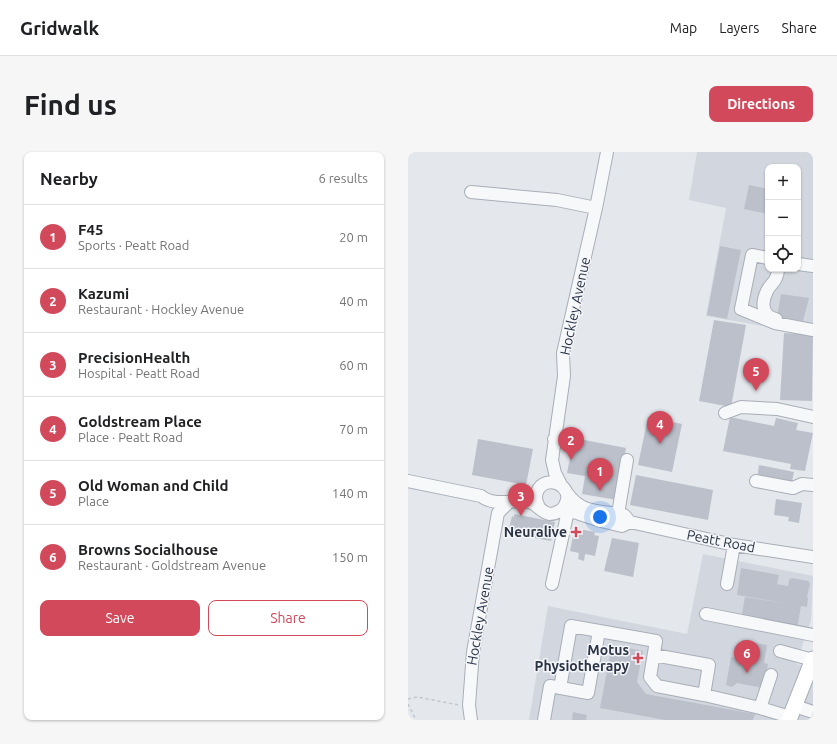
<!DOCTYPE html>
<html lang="en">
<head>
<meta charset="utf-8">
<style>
  body { margin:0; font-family:Ubuntu,sans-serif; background:#f6f6f6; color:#202124 }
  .controls { position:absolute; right:12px; top:12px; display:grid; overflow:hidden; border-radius:8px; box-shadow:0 1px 3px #0004 }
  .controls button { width:36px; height:36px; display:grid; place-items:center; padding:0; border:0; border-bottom:1px solid #e0e0e0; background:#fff; color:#202124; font:20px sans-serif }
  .you { position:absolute; left:192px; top:365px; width:14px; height:14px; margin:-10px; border:3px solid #fff; border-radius:50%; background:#1a73e8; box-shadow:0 0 0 6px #1a73e833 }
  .badge { display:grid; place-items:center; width:26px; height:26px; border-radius:50%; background:#d1495b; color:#fff; font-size:13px; font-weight:700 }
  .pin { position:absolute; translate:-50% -33px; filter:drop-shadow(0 1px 2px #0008) }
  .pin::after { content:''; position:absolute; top:21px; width:14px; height:12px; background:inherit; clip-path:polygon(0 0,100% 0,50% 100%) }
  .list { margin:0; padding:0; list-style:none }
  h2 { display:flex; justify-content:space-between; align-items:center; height:52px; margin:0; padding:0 16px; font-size:17px }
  h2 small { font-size:13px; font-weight:400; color:#757577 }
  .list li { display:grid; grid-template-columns:26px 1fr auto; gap:12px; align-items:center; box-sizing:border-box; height:64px; padding:0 16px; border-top:1px solid #e0e0e0 }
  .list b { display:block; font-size:15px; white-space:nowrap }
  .list p { margin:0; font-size:13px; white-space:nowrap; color:#757577 }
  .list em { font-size:13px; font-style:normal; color:#757577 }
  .actions { display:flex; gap:8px; padding:12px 16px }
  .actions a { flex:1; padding:9px 0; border:1px solid #d1495b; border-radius:8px; text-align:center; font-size:14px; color:#d1495b }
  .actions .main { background:#d1495b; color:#fff }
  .icon { flex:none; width:22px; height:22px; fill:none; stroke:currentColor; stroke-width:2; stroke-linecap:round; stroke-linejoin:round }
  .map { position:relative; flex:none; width:405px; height:568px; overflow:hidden; border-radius:8px }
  header { display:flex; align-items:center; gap:24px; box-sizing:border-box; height:56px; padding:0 20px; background:#fff; border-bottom:1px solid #e0e0e0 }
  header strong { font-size:19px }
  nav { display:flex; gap:22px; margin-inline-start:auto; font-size:14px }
  .intro { display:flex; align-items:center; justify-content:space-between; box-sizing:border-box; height:96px; padding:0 24px }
  h1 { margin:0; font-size:28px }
  .button { padding:10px 18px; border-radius:8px; background:#d1495b; color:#fff; font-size:14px; font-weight:700 }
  main { display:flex; gap:24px; padding:0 24px }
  aside { flex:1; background:#fff; border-radius:8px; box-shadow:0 1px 3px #0004 }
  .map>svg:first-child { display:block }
  .built { fill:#d2d6de; fill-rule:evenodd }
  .building { fill:#bbc0ca }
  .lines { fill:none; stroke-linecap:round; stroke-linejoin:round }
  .minor-casing { stroke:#a9aeb7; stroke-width:14 }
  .major-casing { stroke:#a3abb8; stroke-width:17 }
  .path { stroke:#c2c5cb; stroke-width:1.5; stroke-dasharray:3 3; stroke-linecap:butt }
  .minor { stroke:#f7f8fa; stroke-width:12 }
  .major { stroke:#fff; stroke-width:15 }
  .poi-dot { fill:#d1495b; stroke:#f4f6f9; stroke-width:1.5 }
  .labels { text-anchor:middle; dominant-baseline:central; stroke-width:3; stroke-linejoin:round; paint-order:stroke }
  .street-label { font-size:14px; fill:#2b3445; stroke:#f4f6f9 }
  .poi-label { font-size:14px; font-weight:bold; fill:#2b3445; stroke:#f4f6f9; text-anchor:end }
</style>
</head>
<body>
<header>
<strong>Gridwalk</strong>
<nav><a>Map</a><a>Layers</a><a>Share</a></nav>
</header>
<div class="intro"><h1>Find us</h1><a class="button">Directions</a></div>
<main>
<aside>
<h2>Nearby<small>6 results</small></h2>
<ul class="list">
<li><span class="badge">1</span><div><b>F45</b><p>Sports · Peatt Road</p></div><em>20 m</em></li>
<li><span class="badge">2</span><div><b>Kazumi</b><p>Restaurant · Hockley Avenue</p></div><em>40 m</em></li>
<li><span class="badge">3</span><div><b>PrecisionHealth</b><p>Hospital · Peatt Road</p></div><em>60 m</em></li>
<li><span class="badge">4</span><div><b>Goldstream Place</b><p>Place · Peatt Road</p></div><em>70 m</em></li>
<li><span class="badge">5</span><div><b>Old Woman and Child</b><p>Place</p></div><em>140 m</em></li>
<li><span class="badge">6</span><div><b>Browns Socialhouse</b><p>Restaurant · Goldstream Avenue</p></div><em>150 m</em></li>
</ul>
<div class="actions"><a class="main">Save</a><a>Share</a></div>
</aside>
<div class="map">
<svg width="405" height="568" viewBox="0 0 405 568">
  <rect width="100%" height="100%" fill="#e4e7ec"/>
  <path class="built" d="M289 0H405V183L298 164 318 56 281 48ZM360 15H390V117H360Z
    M295 402 405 424 403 468 388 512 405 516V568H121L140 454 279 482Z"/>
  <path class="building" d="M341 33 360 37V62L336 57Z
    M312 94 333 98 319 167 299 163Z
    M373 142 401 146 395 169 369 165Z
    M306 168 338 173 323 255 291 249Z
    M376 181 405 183 404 249 372 248Z
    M240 265 274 272 264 320 230 313Z
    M322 265 366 274 368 266 390 271 388 278 405 281 397 319 382 317 383 312 315 299Z
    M166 286 218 296 209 348 174 342 177 324 159 321Z
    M70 287 125 297 118 333 64 323Z
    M351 313 386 320 383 334 349 327Z
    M228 323 305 338 300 368 222 353Z
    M368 347 394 351 391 371 380 369 381 365 366 363Z
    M106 362 147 370 143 389 100 381 104 364 106 365Z
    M171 377 187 380 186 383 191 384 187 404 177 402 176 409 170 407 171 401 162 399 166 379 170 380Z
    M204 386 231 391 225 425 196 419Z
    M333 416 371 423 369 432 380 434 381 428 384 426 400 429 402 432 399 445 400 447 399 455 393 454 389 477 333 467 337 445 382 452 329 443Z
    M334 488 359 493 356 511 360 512 355 536 329 531 324 535 318 533 323 505 330 506Z
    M204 493 235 499 229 530 238 542 347 562 345 568H257L192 556Z
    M165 560 179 563 178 568H164Z"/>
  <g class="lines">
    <defs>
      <path id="minor" d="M63 40 149 48 188 56
        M360 106 344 103 333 157 367 171 405 178
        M390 112 405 114
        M368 167C354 164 353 151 359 139 361 134 366 131 368 126 369 124 370 120 370 117
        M317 261 333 255 369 257 405 265
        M146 287 159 289
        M0 329 73 344C86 355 106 347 121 350 129 352 134 361 142 362 148 362 155 358 157 353 168 334 137 320 129 340 127 345 128 350 131 355
        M348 329 385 336 394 332 405 333
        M153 333 147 321 144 308 156 224 155 201 188 56 199 0
        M159 341C175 363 192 358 216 363L222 370 326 393 405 405
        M149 360 160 359 169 361 193 369 214 374 222 370
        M210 362 219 308
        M144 432 160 359
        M319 432 326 393
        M298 462 405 483
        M372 499 405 508
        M246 503 301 513 296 543
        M152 536 163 474 248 489 242 525 249 534 296 543 352 556 382 565
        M387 554 405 560
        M352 556 363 523
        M63 568 61 553 65 500 90 361 101 350
        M136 568 142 534 180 541 191 479"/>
      <path id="major" d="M381 568 405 507"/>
    </defs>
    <use href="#minor" class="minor-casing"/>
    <use href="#major" class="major-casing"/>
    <path class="path" d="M0 547 9 545 51 553
      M0 552 8 568"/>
    <use href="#minor" class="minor"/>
    <use href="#major" class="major"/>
  </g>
  <g class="poi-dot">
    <path d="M166 374h4v4h4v4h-4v4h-4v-4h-4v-4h4z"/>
    <path d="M228 500h4v4h4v4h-4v4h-4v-4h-4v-4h4z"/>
  </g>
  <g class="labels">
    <g class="street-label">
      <text transform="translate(167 154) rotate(-78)">Hockley Avenue</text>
      <text transform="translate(313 389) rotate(11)">Peatt Road</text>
      <text transform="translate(72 464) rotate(-80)">Hockley Avenue</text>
    </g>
    <g class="poi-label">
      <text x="159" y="380">Neuralive</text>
      <text x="221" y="498">Motus<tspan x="221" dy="16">Physiotherapy</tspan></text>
    </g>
  </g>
</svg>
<div class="controls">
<button>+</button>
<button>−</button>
<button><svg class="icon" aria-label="locate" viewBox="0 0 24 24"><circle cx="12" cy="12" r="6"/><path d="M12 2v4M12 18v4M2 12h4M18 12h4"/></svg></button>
</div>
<div class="you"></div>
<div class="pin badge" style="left:192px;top:339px">1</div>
<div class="pin badge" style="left:163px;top:308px">2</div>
<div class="pin badge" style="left:113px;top:364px">3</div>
<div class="pin badge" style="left:252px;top:292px">4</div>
<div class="pin badge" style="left:348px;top:239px">5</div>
<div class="pin badge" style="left:339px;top:521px">6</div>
</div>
</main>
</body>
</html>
